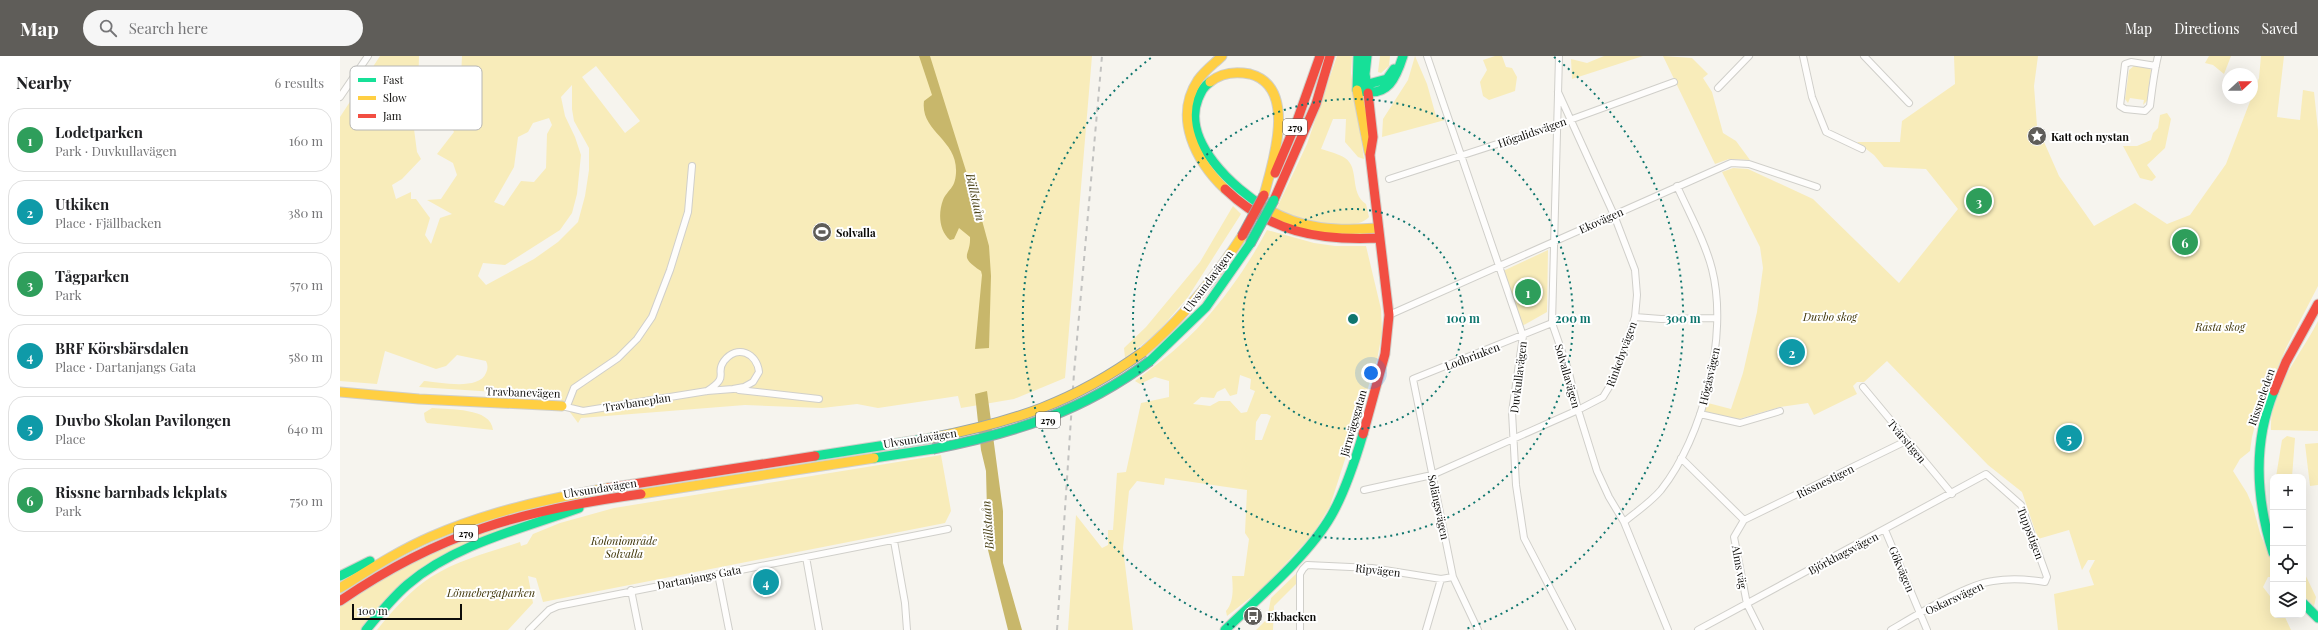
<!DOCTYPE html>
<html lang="en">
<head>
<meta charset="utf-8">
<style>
  body { margin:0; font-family:"Playfair Display",serif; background:#f6f6f6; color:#202124 }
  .controls { position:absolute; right:12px; bottom:12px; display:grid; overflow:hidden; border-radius:8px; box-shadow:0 4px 16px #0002 }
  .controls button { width:36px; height:36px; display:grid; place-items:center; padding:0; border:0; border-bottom:1px solid #e0e0e0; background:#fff; color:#202124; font:20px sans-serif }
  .compass { position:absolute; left:1882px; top:12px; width:36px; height:36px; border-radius:50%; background:#fff; box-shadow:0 4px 16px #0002; rotate:69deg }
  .scale { position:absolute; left:12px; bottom:10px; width:110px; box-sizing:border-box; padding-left:4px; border:2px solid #0d0c09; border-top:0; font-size:11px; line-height:14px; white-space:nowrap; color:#0d0c09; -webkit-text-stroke:3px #fff; paint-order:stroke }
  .you { position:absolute; left:1031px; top:317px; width:14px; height:14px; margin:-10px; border:3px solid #fff; border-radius:50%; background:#1a73e8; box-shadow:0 0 0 6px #1a73e833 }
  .badge { display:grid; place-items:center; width:26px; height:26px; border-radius:50%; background:#5f5d59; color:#fff; font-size:13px; font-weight:700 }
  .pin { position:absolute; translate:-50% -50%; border:2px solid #fff; box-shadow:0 1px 4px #0006 }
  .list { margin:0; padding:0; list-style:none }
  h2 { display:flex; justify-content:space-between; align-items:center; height:52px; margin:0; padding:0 16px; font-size:17px }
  h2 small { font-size:13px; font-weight:400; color:#757577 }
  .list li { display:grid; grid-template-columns:26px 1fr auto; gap:12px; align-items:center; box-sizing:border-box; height:64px; margin:0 8px 8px; padding:0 8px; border:1px solid #e0e0e0; border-radius:16px }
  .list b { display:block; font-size:15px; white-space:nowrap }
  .list p { margin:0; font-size:13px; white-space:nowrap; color:#757577 }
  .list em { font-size:13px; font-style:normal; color:#757577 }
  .icon { flex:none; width:22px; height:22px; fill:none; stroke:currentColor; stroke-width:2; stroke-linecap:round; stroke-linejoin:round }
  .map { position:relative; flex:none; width:1978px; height:574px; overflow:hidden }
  header { display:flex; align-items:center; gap:24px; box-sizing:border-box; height:56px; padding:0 20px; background:#5f5d59; color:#fff }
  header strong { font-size:19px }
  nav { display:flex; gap:22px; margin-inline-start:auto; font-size:14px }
  .search { width:280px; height:36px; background:#f6f6f6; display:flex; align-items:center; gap:10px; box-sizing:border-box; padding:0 14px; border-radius:22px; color:#757577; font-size:15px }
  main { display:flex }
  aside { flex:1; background:#fff }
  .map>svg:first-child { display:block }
  .green { fill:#f8ecba; fill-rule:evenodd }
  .water { fill:#c8b76b }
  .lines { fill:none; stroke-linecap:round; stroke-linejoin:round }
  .street-casing { stroke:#d0cfca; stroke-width:8 }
  .fast-casing { stroke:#d0cfca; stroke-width:11 }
  .slow-casing { stroke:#d0cfca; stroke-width:11 }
  .jam-casing { stroke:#d0cfca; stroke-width:11 }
  .street { stroke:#fefdfc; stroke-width:6 }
  .fast { stroke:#16e098; stroke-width:9 }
  .slow { stroke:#ffcf43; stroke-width:9 }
  .jam { stroke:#f24e42; stroke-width:9 }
  .rail { stroke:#c2c2c0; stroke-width:2; stroke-dasharray:5 5; stroke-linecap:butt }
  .fast-bridge-casing { stroke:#99a5ab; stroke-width:11; stroke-linecap:butt }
  .slow-bridge-casing { stroke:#99a5ab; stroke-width:11; stroke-linecap:butt }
  .jam-bridge-casing { stroke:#99a5ab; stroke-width:11; stroke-linecap:butt }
  .fast-bridge { stroke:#16e098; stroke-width:9 }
  .slow-bridge { stroke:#ffcf43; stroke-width:9 }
  .jam-bridge { stroke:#f24e42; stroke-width:9 }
  .ring { fill:none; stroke:#0f766e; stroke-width:2; stroke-dasharray:2 4 }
  .labels { text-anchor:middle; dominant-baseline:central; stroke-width:4; stroke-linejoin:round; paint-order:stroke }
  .shield { fill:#fff; stroke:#565553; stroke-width:1 }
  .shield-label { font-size:10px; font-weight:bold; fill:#0d0c09 }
  .street-label { font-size:11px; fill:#0d0c09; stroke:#fff }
  .poi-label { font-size:11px; font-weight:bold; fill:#0d0c09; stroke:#fff; text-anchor:start }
  .park-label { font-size:11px; font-style:italic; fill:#3e3407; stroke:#fff }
  .water-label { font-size:12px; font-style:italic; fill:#4a4116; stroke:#fff }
  .key { fill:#fff; stroke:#b6b6b5; stroke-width:1 }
  .key-label { font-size:11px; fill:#0d0c09 }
  .centre { fill:#0f766e; stroke:#fff; stroke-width:2 }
  .ring-label { font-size:12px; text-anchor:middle; font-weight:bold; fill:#0f766e; stroke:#fff; stroke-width:4; stroke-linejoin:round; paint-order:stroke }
</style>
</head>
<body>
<header>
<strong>Map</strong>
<div class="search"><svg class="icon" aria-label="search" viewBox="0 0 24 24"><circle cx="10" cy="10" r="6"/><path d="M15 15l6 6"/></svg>Search here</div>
<nav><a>Map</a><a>Directions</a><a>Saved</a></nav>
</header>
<main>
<aside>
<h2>Nearby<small>6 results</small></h2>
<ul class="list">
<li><span class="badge" style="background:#2e9e5b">1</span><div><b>Lodetparken</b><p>Park · Duvkullavägen</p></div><em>160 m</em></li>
<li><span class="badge" style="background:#0f9aa8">2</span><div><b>Utkiken</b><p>Place · Fjällbacken</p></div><em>380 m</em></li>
<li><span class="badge" style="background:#2e9e5b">3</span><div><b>Tågparken</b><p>Park</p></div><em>570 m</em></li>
<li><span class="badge" style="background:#0f9aa8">4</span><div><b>BRF Körsbärsdalen</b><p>Place · Dartanjangs Gata</p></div><em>580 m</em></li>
<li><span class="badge" style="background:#0f9aa8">5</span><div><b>Duvbo Skolan Pavilongen</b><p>Place</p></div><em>640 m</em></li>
<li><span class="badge" style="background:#2e9e5b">6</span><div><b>Rissne barnbads lekplats</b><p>Park</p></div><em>750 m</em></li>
</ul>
</aside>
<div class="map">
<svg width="1978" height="574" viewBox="0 0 1978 574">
  <rect width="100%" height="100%" fill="#f6f4ee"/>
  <path class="green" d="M40 0H79L78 36 71 50 77 96 81 103 62 123 52 129 56 143 71 136V143H76L90 162 85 179 91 188 100 162 112 158 87 144 101 143 117 119 113 107 97 98 114 76 105 57 111 40 120 42 122 0H752L725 322 674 343 621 352 618 340 538 352 517 348 482 352 405 349 241 362 238 367 218 340 79 331 84 325C99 326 139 335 146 317 148 313 148 309 146 305L117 299 106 310 96 313 45 295 37 328 0 325V61ZM256 10 300 65 285 77 242 21ZM232 29V53L234 65 249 92V114L245 140 238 166 218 186 194 203 146 229 138 220 143 207 165 209 220 174 232 157 237 138 241 99 235 81 225 60 221 41ZM60 32 64 40 55 52 65 58 58 70 45 57 44 35ZM209 62 212 69 207 78 206 112 194 126 181 125 164 150 154 146 174 111 178 81 188 76 193 67Z
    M997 0H1012L1011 17 1024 103 1018 101 1005 86 1006 63H993L981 93C988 95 999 98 1005 102 1020 112 1009 137 1026 148L1029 161C1013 179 956 161 936 154L967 88Z
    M1040 0H1050L1049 10 1041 17 1038 16Z
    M1075 0 1087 28 1096 60 1105 64 1042 81 1043 63 1068 24Z
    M1155 0H1162L1166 11 1172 12 1177 21 1175 35 1149 44 1143 40 1140 26 1147 14 1143 4Z
    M1264 0H1303L1232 23 1231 3 1247 7Z
    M1323 0 1352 2 1368 18 1363 22 1372 36 1383 77 1396 85 1410 104 1389 103 1375 108Z
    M1614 0H1698L1694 30 1697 70 1719 120 1754 170 1795 147 1827 168 1850 159 1886 108 1919 22 1921 0H1944L1937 61 1960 64 1963 34 1974 36 1978 74V230L1946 292 1918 358 1912 381 1910 395 1900 403 1893 415 1907 437 1913 451 1920 477 1933 509V521H1928L1923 531 1933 544V559H1944L1951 574H1718L1714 538 1754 529 1749 515 1755 504H1748L1742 514 1729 474 1698 483 1682 436 1648 409 1547 305 1524 326H1517L1513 330 1517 338 1474 359 1468 347 1440 351 1399 363 1364 356 1368 347 1391 353 1403 317 1417 256 1423 212 1420 191 1382 116 1393 112 1408 113 1473 143 1559 227 1618 153 1586 113 1544 111 1534 99 1517 86H1560L1562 65 1615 28Z
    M1869 0H1891L1884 18 1873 9 1865 7Z
    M1795 9 1809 12 1811 14 1807 45 1803 49 1804 44 1790 42 1788 47 1785 43 1789 14Z
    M1827 57 1831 63 1825 92 1807 109 1816 121 1812 125 1800 122 1783 90H1797L1811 84 1813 77 1818 72 1820 59Z
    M893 150 901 158 848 241 817 277 785 302 784 292 806 271 860 206Z
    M927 174 974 187 995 190H1026L1041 253 1042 277 1037 304 990 450 973 478 924 531 887 560 886 555C894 546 893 532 892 520H904L909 483 905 477 907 434 825 422 824 429 797 425 789 435 783 492 793 574H728L736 459 762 492 768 489V474H773L777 417 786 416 801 347 829 341V325L815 321 800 328 795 325C819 307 844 288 864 265 888 238 910 206 927 174ZM900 319 911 323 910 333 915 335 907 356 901 357 890 345H879L870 350 853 348 861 341 874 342 877 336 885 332 890 340 897 338ZM921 358H927L931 360 922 384H915L916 366Z
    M1208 194 1207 256 1182 270 1163 215Z
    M1978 265V375L1931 374C1929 334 1961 299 1978 265Z
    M92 352C109 354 151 351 153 374L87 367 85 364 84 357Z
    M1947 380 1955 382 1952 421H1936L1942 384Z
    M1978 387V429L1970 430 1965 388Z
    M601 399 611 455 605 467 203 546 196 522 188 520 193 547 168 574H37C52 555 71 534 91 521 118 504 150 496 180 486L181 490 187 488 193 478 220 467 274 452Z
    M202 460 111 497 23 574H0V551C33 529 67 507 103 491 135 478 169 469 202 460Z
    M1963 514 1976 541 1974 550 1963 539Z
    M958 516 956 528 934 550 933 574H916L927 563 931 542Z"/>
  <path class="water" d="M579 0H590L632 134 638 141 640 157 649 190 651 220 649 292 635 293 642 219 641 215C617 199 631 201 630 181L619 172 614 183 610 184C599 175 598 157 603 144 608 133 615 133 616 117 618 83 580 76 584 45L592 39Z
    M647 335 663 455V507L682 574H668L648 494 646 415 641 394 635 338Z"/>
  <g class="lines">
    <defs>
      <path id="street" d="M1087 0 1183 280 1172 356 1176 429 1184 482 1232 574
        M1219 0 1212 267 1228 313 1238 354 1257 415 1269 441 1284 466 1328 574
        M1463 0 1472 41 1486 76 1522 93
        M1524 0 1569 47
        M1816 10 1791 6 1785 8 1780 50 1785 53 1805 55 1810 50C1812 34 1814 16 1818 0
        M1378 32 1409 0
        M0 41 28 0
        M1049 123 1216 69 1334 26
        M1049 259 1391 107 1409 108 1477 131
        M1295 261 1321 263 1377 262
        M1523 331 1612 438
        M399 334 479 343
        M222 350 243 355 367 335 393 333 404 331 413 326 419 316C417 297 397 288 384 305 374 318 391 320 367 335
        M227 350 234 332 278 302 297 283 312 261 330 214 348 156 352 110
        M1360 358 1400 367 1440 355
        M1341 402 1404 464 1394 481 1407 548 1420 574
        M1024 434 1092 419 1238 354 1263 341 1274 323 1295 261 1297 239 1295 214 1274 159 1218 36
        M1404 464 1566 385
        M1284 466C1296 456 1311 446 1321 434 1363 381 1389 280 1372 213 1365 185 1349 157 1337 130
        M1545 474 1587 574
        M554 485 565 547 567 574
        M466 501 479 574
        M378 518 389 574
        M291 534 299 574
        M189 574 209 554 218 550 608 473
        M960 574V518L963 513 967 509 1032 512 1101 523 1113 521
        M1086 574 1101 523
        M1138 574 1113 521 1073 323 1212 267
        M1358 574 1646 418 1681 449 1707 521 1705 526C1687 523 1670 522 1653 525 1627 528 1575 560 1551 574"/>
      <path id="fast" d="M1027 0 1025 18 1028 37
        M870 26C863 31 861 36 858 43 841 85 894 133 926 152
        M1021 30 1047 23 1054 13
        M1017 34 1018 0
        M1022 35C1048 41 1056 22 1063 0
        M810 305 866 251 910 188
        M475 400 591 382
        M534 402 593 393
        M1933 497C1916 443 1912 389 1934 335
        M0 520 30 505
        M1963 547 1978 562
        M26 574C39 558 52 542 67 529 115 488 181 473 239 452
        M885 574C918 542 968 500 991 460 1005 436 1015 405 1023 378"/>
      <path id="slow" d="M882 0C875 7 864 15 858 24 833 62 856 105 885 133
        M870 26C882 16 895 15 910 18 958 31 933 106 924 139
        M1017 34 1029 96
        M926 152C961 174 998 175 1038 172
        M803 296C843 262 874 223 902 180
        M0 336 79 343 222 350
        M301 438 534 402
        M0 532C29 514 58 495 90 481 147 456 207 443 268 432"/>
      <path id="jam" d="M935 117 957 65 980 0
        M885 133C930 176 978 185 1039 182
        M934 144 976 48 990 0
        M1934 335 1946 306 1978 248
        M1023 378 1045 298 1049 259 1030 99 1033 81 1028 37
        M268 432 475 400
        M0 545C99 477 183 454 301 438"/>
    </defs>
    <use href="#street" class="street-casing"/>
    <use href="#fast" class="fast-casing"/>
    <use href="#slow" class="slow-casing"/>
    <use href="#jam" class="jam-casing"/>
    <use href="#street" class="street"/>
    <use href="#fast" class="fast"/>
    <use href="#slow" class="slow"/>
    <use href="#jam" class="jam"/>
    <path class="rail" d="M717 574 734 317 762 0"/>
    <defs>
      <path id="fast-bridge" d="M910 188 934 144
        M593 393C675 377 743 355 810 305"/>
      <path id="slow-bridge" d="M591 382C674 366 734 346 803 296"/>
      <path id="jam-bridge" d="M902 180 924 139"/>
    </defs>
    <use href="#fast-bridge" class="fast-bridge-casing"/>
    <use href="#slow-bridge" class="slow-bridge-casing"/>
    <use href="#jam-bridge" class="jam-bridge-casing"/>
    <use href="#fast-bridge" class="fast-bridge"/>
    <use href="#slow-bridge" class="slow-bridge"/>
    <use href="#jam-bridge" class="jam-bridge"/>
  </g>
  <g class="ring">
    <circle cx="1013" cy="263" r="110"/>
    <circle cx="1013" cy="263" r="220"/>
    <path d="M900 573A330 330 0 0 1 812 1M1214 1A330 330 0 0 1 1126 573"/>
  </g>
  <defs>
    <symbol id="sight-disc" viewBox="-11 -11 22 22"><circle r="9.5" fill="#5f5d59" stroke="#fff"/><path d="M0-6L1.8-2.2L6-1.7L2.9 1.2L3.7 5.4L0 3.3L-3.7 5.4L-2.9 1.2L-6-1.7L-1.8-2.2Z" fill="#fff"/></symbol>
    <symbol id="stadium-disc" viewBox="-11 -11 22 22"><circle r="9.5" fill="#5f5d59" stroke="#fff"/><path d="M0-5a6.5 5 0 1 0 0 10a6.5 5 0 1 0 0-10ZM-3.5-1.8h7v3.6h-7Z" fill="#fff"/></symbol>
    <symbol id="bus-disc" viewBox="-11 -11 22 22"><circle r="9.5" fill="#5f5d59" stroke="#fff"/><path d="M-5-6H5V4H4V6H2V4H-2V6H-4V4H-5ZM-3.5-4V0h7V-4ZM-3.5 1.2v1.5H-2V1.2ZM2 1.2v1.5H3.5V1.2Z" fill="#fff"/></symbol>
  </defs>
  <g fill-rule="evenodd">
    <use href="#sight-disc" x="1686" y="69" width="22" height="22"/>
    <use href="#stadium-disc" x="471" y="165" width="22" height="22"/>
    <use href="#bus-disc" x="902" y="549" width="22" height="22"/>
  </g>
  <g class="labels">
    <g class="shield">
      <rect x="943" y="63" width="24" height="16" rx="3"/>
      <rect x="696" y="356" width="24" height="16" rx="3"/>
      <rect x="114" y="469" width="24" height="16" rx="3"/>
    </g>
    <g class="shield-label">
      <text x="955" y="71">279</text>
      <text x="708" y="364">279</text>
      <text x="126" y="477">279</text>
    </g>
    <g class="street-label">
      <text transform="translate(1192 76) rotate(-19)">Högalidsvägen</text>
      <text transform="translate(1261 164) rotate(-24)">Ekovägen</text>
      <text transform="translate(868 225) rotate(-53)">Ulvsundavägen</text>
      <text transform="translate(1281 298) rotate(-70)">Rinkebyvägen</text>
      <text transform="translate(1132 300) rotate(-21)">Lodbrinken</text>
      <text transform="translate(1228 320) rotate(74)">Solvallavägen</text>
      <text transform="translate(1369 320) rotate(-77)">Högåsvägen</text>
      <text transform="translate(1178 321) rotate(-83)">Duvkullavägen</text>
      <text transform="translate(183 336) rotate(2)">Travbanevägen</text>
      <text transform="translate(1921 341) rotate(-71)">Rissneleden</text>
      <text transform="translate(297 346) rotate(-9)">Travbaneplan</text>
      <text transform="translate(1013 367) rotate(-74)">Järnvägsgatan</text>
      <text transform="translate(580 382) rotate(-9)">Ulvsundavägen</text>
      <text transform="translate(1567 385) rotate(50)">Tvärstigen</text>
      <text transform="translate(1485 425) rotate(-26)">Rissnestigen</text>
      <text transform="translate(260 432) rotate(-9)">Ulvsundavägen</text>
      <text transform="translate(1099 451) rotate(78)">Solängsvägen</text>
      <text transform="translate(1691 477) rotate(69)">Tuppstigen</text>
      <text transform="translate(1503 497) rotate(-28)">Björkhagsvägen</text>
      <text transform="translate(1400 511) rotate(80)">Alms väg</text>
      <text transform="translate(1562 513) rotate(67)">Gökvägen</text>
      <text transform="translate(1038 514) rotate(6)">Ripvägen</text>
      <text transform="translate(359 521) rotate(-11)">Dartanjangs Gata</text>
      <text transform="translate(1614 542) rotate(-25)">Oskarsvägen</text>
    </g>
    <g class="poi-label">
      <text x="1711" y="80">Katt och nystan</text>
      <text x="496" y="176">Solvalla</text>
      <text x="927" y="560">Ekbacken</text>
    </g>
    <g class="park-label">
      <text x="1490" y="260">Duvbo skog</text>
      <text x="1880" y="270">Råsta skog</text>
      <text x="284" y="484">Koloniområde<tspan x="284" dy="13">Solvalla</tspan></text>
      <text x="151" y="536">Lönnebergaparken</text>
    </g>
    <g class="water-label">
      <text transform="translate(636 141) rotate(77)">Bällstaån</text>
      <text transform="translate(647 469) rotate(-94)">Bällstaån</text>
    </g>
  </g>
  <rect x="10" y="10" width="132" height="64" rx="6" class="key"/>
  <rect x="18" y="22" width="18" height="4" fill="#16e098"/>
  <rect x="18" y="40" width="18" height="4" fill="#ffcf43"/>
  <rect x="18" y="58" width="18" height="4" fill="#f24e42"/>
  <g class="key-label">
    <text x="43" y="28">Fast</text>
    <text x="43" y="46">Slow</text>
    <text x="43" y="64">Jam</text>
  </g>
  <circle cx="1013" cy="263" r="6" class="centre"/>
  <g class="ring-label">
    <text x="1123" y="267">100 m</text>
    <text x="1233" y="267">200 m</text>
    <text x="1343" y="267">300 m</text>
  </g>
</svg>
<div class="controls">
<button>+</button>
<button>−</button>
<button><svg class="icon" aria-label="locate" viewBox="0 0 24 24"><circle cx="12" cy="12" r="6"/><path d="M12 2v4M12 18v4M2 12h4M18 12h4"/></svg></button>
<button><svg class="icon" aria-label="layers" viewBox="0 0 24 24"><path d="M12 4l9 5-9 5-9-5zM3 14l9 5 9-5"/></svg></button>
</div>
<svg class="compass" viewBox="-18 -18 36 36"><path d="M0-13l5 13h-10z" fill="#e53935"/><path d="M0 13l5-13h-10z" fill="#757577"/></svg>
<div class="scale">100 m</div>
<div class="you"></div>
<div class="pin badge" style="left:1188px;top:236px;background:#2e9e5b">1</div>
<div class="pin badge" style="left:1452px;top:296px;background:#0f9aa8">2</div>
<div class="pin badge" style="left:1639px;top:145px;background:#2e9e5b">3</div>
<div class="pin badge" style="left:426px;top:526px;background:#0f9aa8">4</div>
<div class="pin badge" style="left:1729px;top:382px;background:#0f9aa8">5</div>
<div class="pin badge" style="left:1845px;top:186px;background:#2e9e5b">6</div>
</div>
</main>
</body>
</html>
